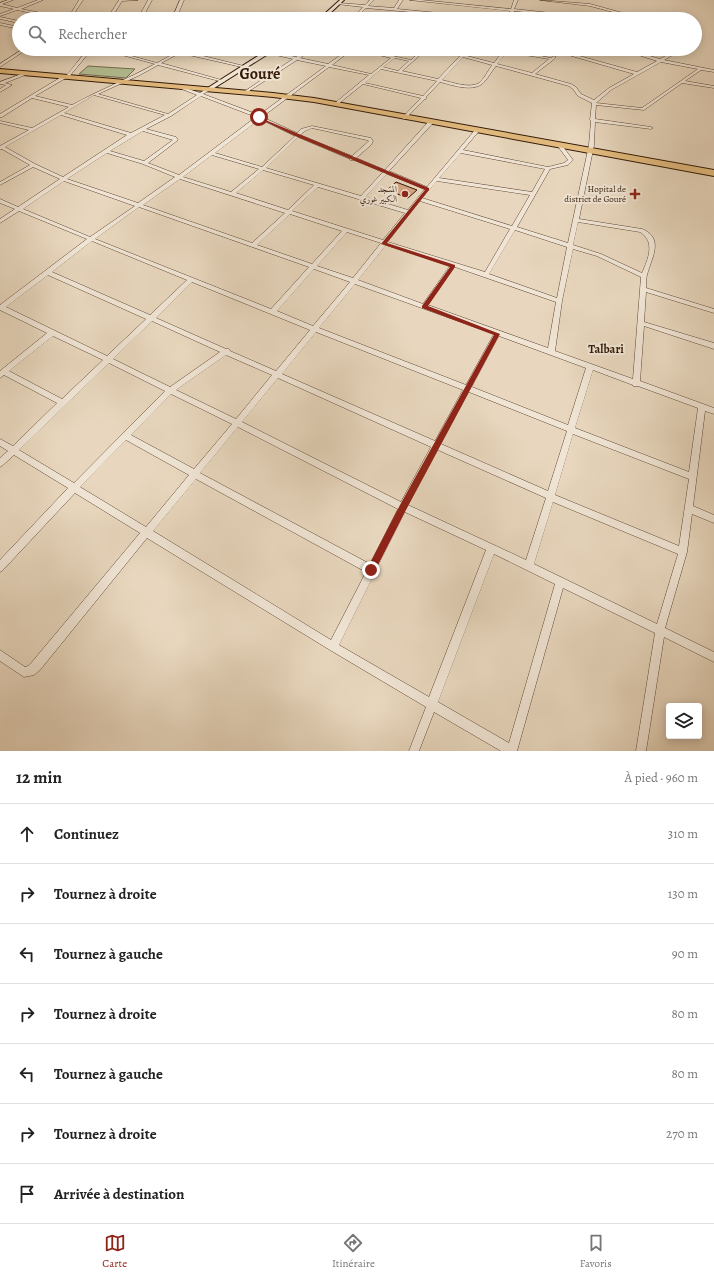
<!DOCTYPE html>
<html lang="fr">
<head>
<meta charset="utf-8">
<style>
  body { margin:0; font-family:Alegreya,Amiri,serif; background:#f2f2f2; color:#222 }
  .controls { position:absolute; right:12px; bottom:12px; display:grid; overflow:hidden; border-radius:4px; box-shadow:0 2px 10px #0003 }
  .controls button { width:36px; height:36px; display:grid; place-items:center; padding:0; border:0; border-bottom:1px solid #e0e0e0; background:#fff; color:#222; font:20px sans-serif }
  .stop { position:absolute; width:12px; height:12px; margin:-9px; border:3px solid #8f2418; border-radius:50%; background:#fff }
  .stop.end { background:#8f2418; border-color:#fff; box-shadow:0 1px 4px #0008 }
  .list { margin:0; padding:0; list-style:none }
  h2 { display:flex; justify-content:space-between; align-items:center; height:52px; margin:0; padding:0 16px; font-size:17px }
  h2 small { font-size:13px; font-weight:400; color:#767676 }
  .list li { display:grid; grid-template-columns:26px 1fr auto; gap:12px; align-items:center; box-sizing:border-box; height:60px; padding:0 16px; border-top:1px solid #e0e0e0 }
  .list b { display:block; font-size:15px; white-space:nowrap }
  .list em { font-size:13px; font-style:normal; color:#767676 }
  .icon { flex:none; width:22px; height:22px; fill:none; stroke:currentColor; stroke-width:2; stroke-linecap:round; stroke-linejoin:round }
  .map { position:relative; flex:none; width:714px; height:751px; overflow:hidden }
  .search { position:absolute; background:#fff; box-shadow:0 2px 10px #0003; left:12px; right:12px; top:12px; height:44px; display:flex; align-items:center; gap:10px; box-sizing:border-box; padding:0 14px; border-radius:22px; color:#767676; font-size:15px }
  .sheet { height:472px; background:#fff }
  nav { display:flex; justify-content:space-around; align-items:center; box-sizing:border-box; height:56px; border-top:1px solid #e0e0e0; background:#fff; font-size:11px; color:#767676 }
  nav a { display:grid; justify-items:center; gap:2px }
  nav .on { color:#8f2418 }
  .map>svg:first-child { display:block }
  .green { fill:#b3bf94; stroke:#736c4e }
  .building { fill:#d6a584; stroke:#331907 }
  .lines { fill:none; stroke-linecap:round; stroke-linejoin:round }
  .minor-casing { stroke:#604835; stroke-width:1 }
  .secondary-casing { stroke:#331907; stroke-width:2 }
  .trunk-casing { stroke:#331907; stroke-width:2 }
  .minor { fill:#f0e5d5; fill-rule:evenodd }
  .secondary { fill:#f0e5d5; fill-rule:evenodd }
  .trunk { fill:#e4bc7f; fill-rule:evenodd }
  .route { fill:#8f2418 }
  .poi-dot { fill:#8f2418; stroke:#f0e5d5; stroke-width:1.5 }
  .labels { text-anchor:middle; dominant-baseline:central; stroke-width:4; stroke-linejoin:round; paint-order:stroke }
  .far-poi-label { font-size:9px; fill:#331907; stroke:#f0e5d5; text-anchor:end }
  .neighbourhood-label { font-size:12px; font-weight:bold; fill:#331907; stroke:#f0e5d5 }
  .far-town-label { font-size:16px; font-weight:bold; fill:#331907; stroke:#f0e5d5 }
</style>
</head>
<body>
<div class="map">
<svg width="714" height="751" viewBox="0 0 714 751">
  <rect width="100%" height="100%" fill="#e8d7be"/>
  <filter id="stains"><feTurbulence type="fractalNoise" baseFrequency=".005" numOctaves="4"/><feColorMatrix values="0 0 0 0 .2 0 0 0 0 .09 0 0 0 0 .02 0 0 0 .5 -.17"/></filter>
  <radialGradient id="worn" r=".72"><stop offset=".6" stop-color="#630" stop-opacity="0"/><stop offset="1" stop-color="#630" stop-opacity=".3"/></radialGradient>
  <path class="green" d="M88 66 135 69 126 78 79 74Z"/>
  <path class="building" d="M396 182 417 190 408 198 387 190Z"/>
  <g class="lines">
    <defs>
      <path id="minor" d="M8 0H13L2 4 17 8 38 0H43L21 9 46 14 70 15 79 0H83L73 15 110 14 119 0H138L122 1 114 14 141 13 148 0H152L143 17 141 18 139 17 140 15 112 16 110 18 108 17 109 16 72 17 71 19H67L69 17 46 16 17 10 0 16V14L14 9 0 6V3Z
        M180 0H184L176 19H172Z
        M370 0H374L368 6 394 8 399 0H403L397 9 500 19H488L366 8 355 19H351L363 7 337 4 339 3 365 5Z
        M410 0H421L511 9 514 0H518L514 9 605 19H593L514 11 511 19H507L510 11Z
        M540 0 590 4 645 19H639L590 6Z
        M0 17 19 21V23L0 19Z
        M0 23 19 27V29L0 25Z
        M695 32 701 37 695 41V38L697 37 695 35Z
        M23 49H27L0 67V64Z
        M88 49H92L68 78H66L35 96 72 105C99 90 128 79 155 64L100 49H106L124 54 133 49H138L128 55 157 63 182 49H187L183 51 248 67 246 68 180 53 161 63 225 81 223 82 158 65 140 75 98 94 168 114 197 95 179 88V86H180L200 93 208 88H210V90L203 94 259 115 326 66 297 60 246 93H245V91L293 59 250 49H257L296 57 309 49H313L300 58 328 64 349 49H353L332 65 371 74 391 58 354 49H361L411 60 423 49H427L402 71 438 79 460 56 434 49H440L494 63 503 51 497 49H506L551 58 554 56 556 57 553 60 535 74 571 84 576 87 581 94 594 100 609 88 634 74 558 52V50L637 72 657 61 620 49H626L660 59 678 49H683L664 60 714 70V72L701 70 685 81 714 86V88L682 83 644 110 596 105 595 119 651 127 653 128 651 129 595 122 594 145 579 219 642 229C665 238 651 259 647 275 646 279 646 284 646 288L714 309V313L646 292 644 322 714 343V349L644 326 640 381 714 408V414L705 411 693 506 714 515V523L692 514 687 552 665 628 714 652V662L664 637 646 751H636L655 633 563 588 517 751H501L434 712 419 751H409L426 707 330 650 147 538 40 670 34 675 24 677 0 661V650L25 667 28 666 32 662 140 533 75 493 3 570 0 572V560L68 488 14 455 3 465 0 467V458L8 451 0 446V439L13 446 57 403 4 375 0 378V371L47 333 0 310V305L87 239 19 211 0 223V219L15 209 0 203V199L18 207 60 179 33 167 0 185V182L30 165 2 149H0V146L29 130 0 123V121L32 128 69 107 32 98 2 117H0V114L63 76H66ZM507 52 549 59 532 73 497 64ZM463 57 492 65C488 71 484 79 479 83 470 89 451 82 442 80ZM395 58 409 61 398 71 383 67ZM661 62 698 69 642 108 596 103 611 90ZM496 66 569 86 573 89 578 96 592 103 590 120 591 121 589 145 568 243 517 227 550 169 568 165 573 160 561 144 557 145 568 160 564 163 548 167 463 150 479 131 475 130 427 187 389 171 433 123V121H429L385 170 356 158 371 145 373 141 371 138 312 126 301 129 297 133 262 117 329 67 369 75 335 103V105H337L363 84 421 98 403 117V119H405L425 99H426V97L440 82C452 85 471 92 482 84 487 80 491 72 496 66ZM381 69 437 81 423 96 365 83ZM94 95 165 115 131 133 64 113ZM201 96 256 117 179 175 148 163 178 140 176 137 146 129 171 116ZM61 115 127 135 63 177 35 164 5 147ZM260 119 295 136 262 167 215 153ZM312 128 367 140 369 141 352 156 300 135 305 131ZM143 131 173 140 144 161 110 151ZM298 137 350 159V160H354L383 172 361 196 266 168ZM107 153 143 164 175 177 138 203 67 179ZM461 153 545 169 532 192 439 178ZM212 155 259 169 231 192 183 177ZM263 170 314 185 288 210 236 193ZM387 174 425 189 408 210 365 197ZM180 179 285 213 252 243 143 205ZM64 181 135 206 90 237 23 209ZM437 181 530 195 512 226 422 198ZM318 187 405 213 383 240 292 211ZM420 201 510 229 485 272 388 242ZM139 207 309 267 271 309 95 239ZM290 214 342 231 312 264 257 245ZM578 222 640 232C656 242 648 259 642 273L601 254 573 245ZM515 230 567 247 557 298 489 274ZM347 232 381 243 353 278 317 266ZM92 241 187 280 150 315 52 272ZM386 245 450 266 423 304 358 280ZM573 249 597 256 641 277 633 379 555 351 562 301ZM455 267 556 302 548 348 428 305ZM314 269 350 282 313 326 277 311ZM48 275 146 319 107 356 6 307ZM192 282 310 330 276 371 230 351 229 349H226L156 318ZM355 284 494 334 466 385 319 328ZM152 321 220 352 170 387 113 359ZM316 332 463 390 435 441 282 374ZM53 336 103 360 62 399 9 371ZM499 336 586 368 568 425 472 387ZM226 355 272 375 236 419 176 390ZM109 363 165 391 74 483 19 450ZM593 370 633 385V386H638L698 408 689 472 575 428ZM278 378 431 447 401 502 242 422ZM469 392 567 431 548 491 441 444ZM171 394 232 424 194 469 131 435ZM238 427 398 509 370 564 200 473ZM573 434 689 479 679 546 555 495ZM126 440 189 475 146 527 80 487ZM438 450 546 498 526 560 408 505ZM196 479 366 572 331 640 153 531ZM553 502 678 554 657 624 534 564ZM405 512 486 550 429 697 339 645ZM494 554 555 584 509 743 438 702Z
        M27 72 30 73 5 83 12 85 0 92V89L6 85 0 84V82Z"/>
      <path id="secondary" d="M340 0H344L324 19H319Z
        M269 49H276L211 90 206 89Z"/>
      <path id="trunk" d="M0 69 273 93 314 98 714 170V176L314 102 273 97 0 73Z"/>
    </defs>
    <use href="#minor" class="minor-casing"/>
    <use href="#secondary" class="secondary-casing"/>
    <use href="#trunk" class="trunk-casing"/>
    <use href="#minor" class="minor"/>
    <use href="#secondary" class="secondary"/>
    <use href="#trunk" class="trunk"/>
  </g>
  <path class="route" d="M258 117 429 188V190L387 243 455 265V267L428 306 500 334 406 510 374 573 371 574 368 573 367 570 368 567 400 505 494 335 422 308V306L450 267 381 244 425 190 295 136 258 118Z"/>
  <g class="poi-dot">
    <circle cx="405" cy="194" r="4"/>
    <path d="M633 188h4v4h4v4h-4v4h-4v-4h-4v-4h4z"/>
  </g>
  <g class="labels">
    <g class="far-poi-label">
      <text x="397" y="189">المسجد<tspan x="397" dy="10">الكبير غوري</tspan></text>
      <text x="626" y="189">Hopital de<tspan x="626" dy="10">district de Gouré</tspan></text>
    </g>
    <g class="neighbourhood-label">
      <text x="606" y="349">Talbari</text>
    </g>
    <g class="far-town-label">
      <text x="260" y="74">Gouré</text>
    </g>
  </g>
  <rect width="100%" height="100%" filter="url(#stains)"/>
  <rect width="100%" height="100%" fill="url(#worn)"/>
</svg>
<div class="controls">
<button><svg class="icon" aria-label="layers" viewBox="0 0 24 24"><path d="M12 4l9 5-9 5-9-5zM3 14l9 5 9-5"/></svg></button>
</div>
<div class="stop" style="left:259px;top:117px"></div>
<div class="stop end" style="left:371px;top:570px"></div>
<div class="search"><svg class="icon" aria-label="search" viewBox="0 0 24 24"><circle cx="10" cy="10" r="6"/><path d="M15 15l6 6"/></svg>Rechercher</div>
</div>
<section class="sheet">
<h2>12 min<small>À pied · 960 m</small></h2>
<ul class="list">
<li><svg class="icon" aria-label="ahead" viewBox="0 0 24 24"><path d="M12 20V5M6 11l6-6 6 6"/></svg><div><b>Continuez</b></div><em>310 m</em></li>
<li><svg class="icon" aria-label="right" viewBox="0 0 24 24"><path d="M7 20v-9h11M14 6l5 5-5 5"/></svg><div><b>Tournez à droite</b></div><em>130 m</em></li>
<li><svg class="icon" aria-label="left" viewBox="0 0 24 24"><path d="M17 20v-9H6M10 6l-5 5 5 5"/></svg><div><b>Tournez à gauche</b></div><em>90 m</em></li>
<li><svg class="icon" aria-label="right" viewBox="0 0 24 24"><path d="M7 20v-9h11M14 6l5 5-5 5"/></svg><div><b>Tournez à droite</b></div><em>80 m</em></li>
<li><svg class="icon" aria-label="left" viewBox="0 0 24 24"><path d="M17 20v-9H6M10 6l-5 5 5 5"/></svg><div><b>Tournez à gauche</b></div><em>80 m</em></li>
<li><svg class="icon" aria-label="right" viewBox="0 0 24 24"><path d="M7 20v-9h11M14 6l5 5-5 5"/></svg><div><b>Tournez à droite</b></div><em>270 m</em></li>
<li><svg class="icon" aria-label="arrive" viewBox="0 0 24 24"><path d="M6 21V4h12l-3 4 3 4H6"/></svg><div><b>Arrivée à destination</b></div></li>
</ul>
</section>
<nav>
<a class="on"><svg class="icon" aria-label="map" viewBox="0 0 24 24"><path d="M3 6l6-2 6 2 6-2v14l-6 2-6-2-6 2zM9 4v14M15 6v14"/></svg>Carte</a>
<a><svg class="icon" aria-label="directions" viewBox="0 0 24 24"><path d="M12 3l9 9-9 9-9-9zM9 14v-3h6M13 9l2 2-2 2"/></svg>Itinéraire</a>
<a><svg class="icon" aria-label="saved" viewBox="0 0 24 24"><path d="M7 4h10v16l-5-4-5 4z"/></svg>Favoris</a>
</nav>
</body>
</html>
